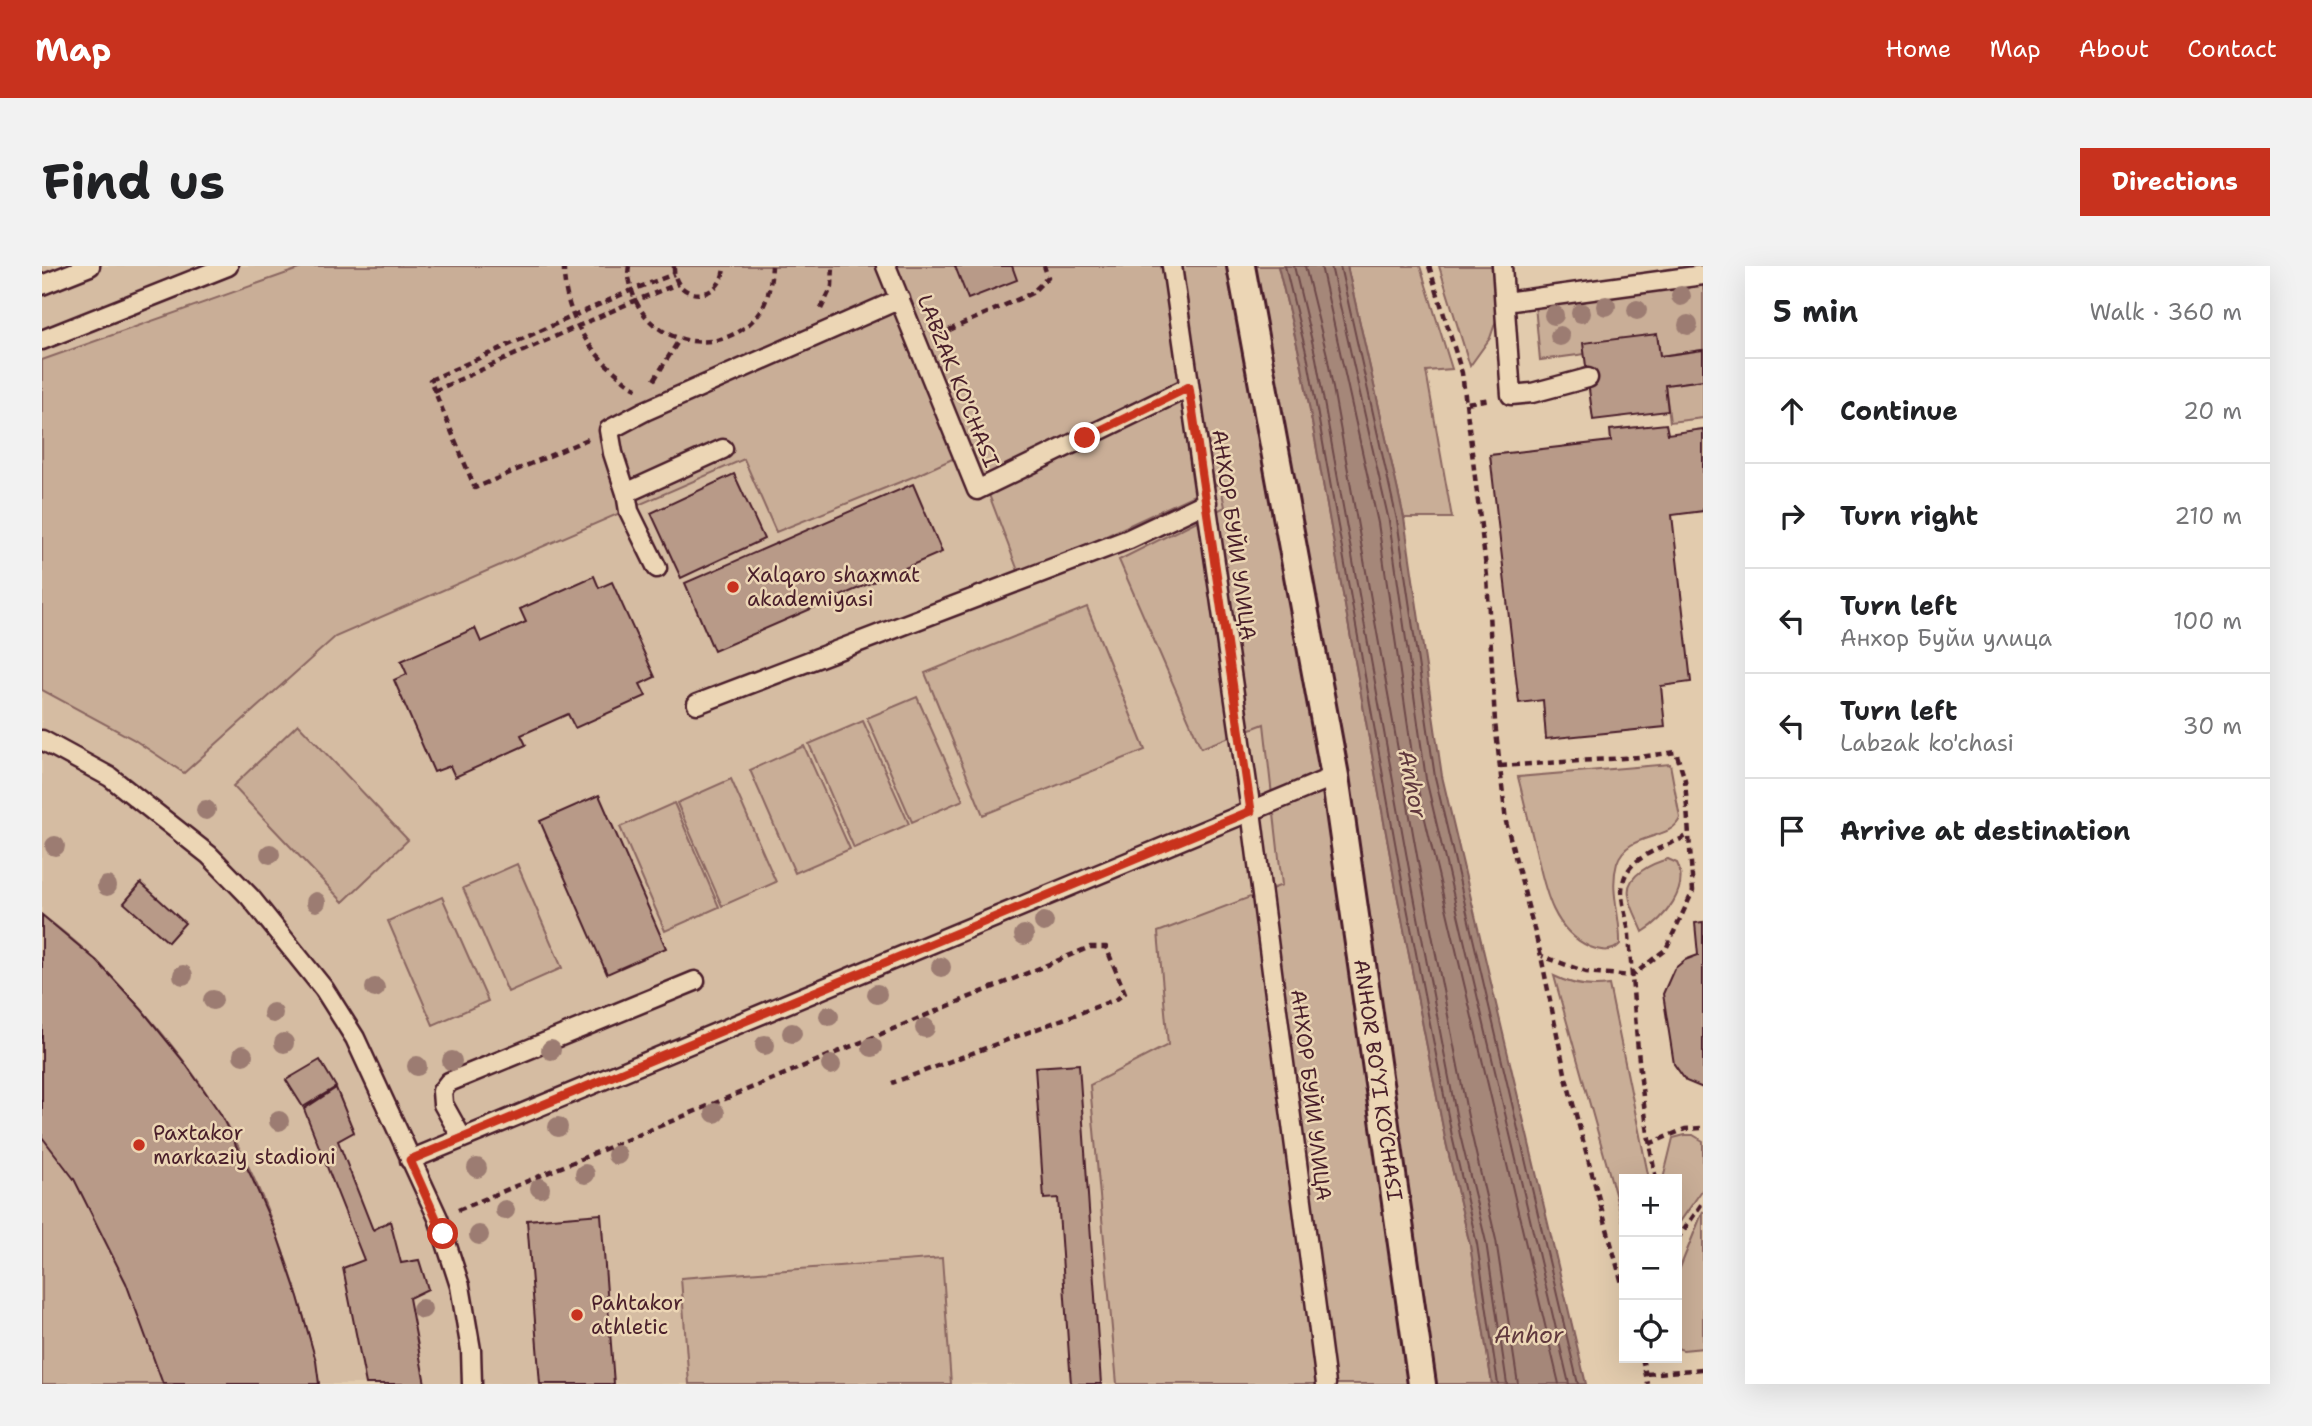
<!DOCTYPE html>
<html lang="en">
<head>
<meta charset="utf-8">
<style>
  body { margin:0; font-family:"Shantell Sans",sans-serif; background:#f2f2f2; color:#202124 }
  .controls { position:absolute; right:21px; bottom:21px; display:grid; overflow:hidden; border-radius:0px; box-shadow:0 7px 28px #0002 }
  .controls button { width:63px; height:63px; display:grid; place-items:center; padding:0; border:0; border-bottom:2px solid #e0e0e0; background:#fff; color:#202124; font:35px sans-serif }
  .stop { position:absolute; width:21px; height:21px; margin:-16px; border:5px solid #c8321e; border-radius:50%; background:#fff }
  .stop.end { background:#c8321e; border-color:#fff; box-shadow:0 2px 7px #0008 }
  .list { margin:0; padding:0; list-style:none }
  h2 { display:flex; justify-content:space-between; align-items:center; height:91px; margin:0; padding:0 28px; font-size:30px }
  h2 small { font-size:23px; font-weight:400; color:#757577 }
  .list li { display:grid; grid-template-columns:46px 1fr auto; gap:21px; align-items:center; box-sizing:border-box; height:105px; padding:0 28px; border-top:2px solid #e0e0e0 }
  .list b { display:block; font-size:26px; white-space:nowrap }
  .list p { margin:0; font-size:23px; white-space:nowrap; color:#757577 }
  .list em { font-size:23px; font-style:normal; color:#757577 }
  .icon { flex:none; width:38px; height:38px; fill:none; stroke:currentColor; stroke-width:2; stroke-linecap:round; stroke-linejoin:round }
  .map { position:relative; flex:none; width:1661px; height:1118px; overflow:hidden; border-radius:0px }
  header { display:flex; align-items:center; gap:42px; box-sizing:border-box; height:98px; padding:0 35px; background:#c8321e; color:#fff }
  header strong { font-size:33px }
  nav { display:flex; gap:38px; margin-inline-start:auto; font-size:24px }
  .intro { display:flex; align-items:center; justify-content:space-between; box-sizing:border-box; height:168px; padding:0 42px }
  h1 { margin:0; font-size:49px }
  .button { padding:18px 32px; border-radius:0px; background:#c8321e; color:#fff; font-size:24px; font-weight:700 }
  main { display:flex; gap:42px; padding:0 42px }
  aside { flex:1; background:#fff; border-radius:0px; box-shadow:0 7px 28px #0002 }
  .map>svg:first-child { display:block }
  .built { fill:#d5bca2 }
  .green { fill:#c9ae97; stroke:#8a6661; stroke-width:2 }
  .water { fill:#a58779; stroke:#815d5a; stroke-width:2 }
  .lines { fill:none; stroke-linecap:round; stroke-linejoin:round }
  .shore { stroke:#6e494a; stroke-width:2 }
  .building { fill:#b89a88; stroke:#4a1f2b; stroke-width:2 }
  .service-casing { stroke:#4a1f2b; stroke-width:23 }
  .pedestrian-casing { stroke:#4a1f2b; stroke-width:32 }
  .path { stroke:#4a1f2b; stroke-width:4.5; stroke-dasharray:7 5; stroke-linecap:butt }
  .service { stroke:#ecd6b5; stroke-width:18 }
  .pedestrian { stroke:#ecd6b5; stroke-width:26 }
  .tree { fill:#9c7c72 }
  .route { stroke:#c8321e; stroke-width:9 }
  .poi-dot { fill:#c8321e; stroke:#ecd6b5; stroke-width:2.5 }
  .labels { text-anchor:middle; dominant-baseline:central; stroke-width:5; stroke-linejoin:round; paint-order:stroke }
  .street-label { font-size:21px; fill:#4a1f2b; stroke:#ecd6b5 }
  .poi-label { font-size:21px; fill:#4a1f2b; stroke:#ecd6b5; text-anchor:start }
  .water-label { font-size:23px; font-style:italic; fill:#61393e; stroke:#ecd6b5 }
</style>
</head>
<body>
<header>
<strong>Map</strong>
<nav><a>Home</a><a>Map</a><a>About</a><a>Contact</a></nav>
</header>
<div class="intro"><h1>Find us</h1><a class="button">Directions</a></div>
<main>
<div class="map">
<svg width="1661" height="1118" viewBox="0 0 1661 1118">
  <rect width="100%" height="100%" fill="#e2cbad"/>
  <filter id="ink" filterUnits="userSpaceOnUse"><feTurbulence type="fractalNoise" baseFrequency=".0143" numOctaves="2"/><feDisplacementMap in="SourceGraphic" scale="14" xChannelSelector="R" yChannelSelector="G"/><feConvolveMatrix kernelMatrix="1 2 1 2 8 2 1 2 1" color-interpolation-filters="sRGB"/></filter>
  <g filter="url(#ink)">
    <path class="built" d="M0 0H1278L1486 1118H0Z"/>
    <path class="green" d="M265 0H1236L1259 95 1355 628 1403 872 1428 979 1450 1118H1075L1048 819 1126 779 1116 666 1240 619 1222 458 1159 482 1077 294 1183 241 1178 217 978 310 930 184 873 210 734 266 702 193 293 371 142 507 91 473 0 424V94Z
      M1305 0H1378L1410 103 1384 105 1410 252H1362Z
      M1397 0H1450L1456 49 1448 72 1428 100Z
      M1661 18V84L1618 90 1615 68 1543 88 1498 94 1493 39Z
      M1661 114V152L1628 156 1623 119Z
      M1045 341 1103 484 941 549 883 407Z
      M875 431 921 534 870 556 825 452Z
      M821 455 867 558 812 582 767 478Z
      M256 458 366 574 301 636 191 520Z
      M762 480 808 583 753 607 708 504Z
      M1628 498 1638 552C1629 576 1585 565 1575 597 1567 625 1579 651 1578 678 1570 687 1559 685 1548 681 1508 663 1502 618 1493 580 1487 557 1482 534 1476 511Z
      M689 513 734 616 680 640 635 537Z
      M632 537 677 641 623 665 578 561Z
      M1626 593 1635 597C1648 623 1622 653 1601 666 1597 655 1588 641 1587 629 1583 609 1611 597 1626 593Z
      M475 598 520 702 466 726 421 622Z
      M400 631 446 735 391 759 346 655Z
      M0 649C19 664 39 679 56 697 101 742 143 792 176 845 205 890 229 950 246 1000 259 1039 271 1078 277 1118H0Z
      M1512 710C1530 719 1547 722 1567 719L1607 913H1582V960Z
      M1643 869H1651L1661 875V923L1635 960V913H1621L1631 872Z
      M1661 945V1082L1641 1084 1635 1082V1009Z
      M900 992 909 1118H647L639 1012Z"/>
    <path class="water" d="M1236 0H1305L1362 252 1400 510 1544 1118H1450L1428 979 1403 872 1355 628 1259 95Z"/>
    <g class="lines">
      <path class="shore" d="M1243 0 1266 94 1362 626 1410 870 1435 978 1456 1118
        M1252 0 1274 92 1371 625 1418 869 1444 976 1465 1118
        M1263 0 1285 89 1301 177 1381 623 1429 866 1454 974 1476 1118
        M1279 0 1336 257 1374 515 1517 1118
        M1289 0 1347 255 1384 513 1527 1118
        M1298 0 1355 254 1393 511 1536 1118"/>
    </g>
    <path class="building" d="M913 0H970L975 14 926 33Z
      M1615 68 1618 90 1661 84V114L1623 119 1626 145 1551 154 1541 77Z
      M1624 158 1626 168 1661 163V245L1630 249 1649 416 1619 420 1623 461 1504 473 1501 434 1477 437 1448 189 1569 175 1568 164Z
      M692 208 722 273 639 312 609 247Z
      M871 218 900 286 672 385 643 317Z
      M552 310 557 322 570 316 613 411 598 418 604 430 533 462 526 448 479 469 484 479 413 511 408 500 392 506 352 414 365 408 359 395 433 362 439 376 484 356 478 343Z
      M557 529 624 682 565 708 498 555Z
      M99 617 143 657 126 676 82 637Z
      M0 649 55 695 100 744 142 796 178 847 210 912 235 969 256 1031 274 1095 277 1118H121L84 1017 32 913 0 871Z
      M1661 656V822L1644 815 1632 798 1621 728 1632 703 1643 694 1656 689 1653 657Z
      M278 794 294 821 261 841 244 814Z
      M1037 798 1059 1118H1029L1016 932 1002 933 993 801Z
      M294 822 312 866 296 875 331 964 348 955 359 997 377 994 386 1023 367 1032 383 1118H324L301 1002 322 994 262 843Z
      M559 948 572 1118H498L485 954Z"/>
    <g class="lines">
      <defs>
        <path id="service" d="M844 0 935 224 1147 121
          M1460 0 1469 129 1490 127 1546 112
          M0 19 48 0
          M1463 36 1661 9
          M0 74 186 0
          M584 227 681 183
          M615 302 587 245 584 227 571 187 567 164 603 145 858 33
          M655 438 1087 273 1165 236
          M0 474 68 511 167 589 208 631 282 723 313 772 396 952 418 1020 429 1084 430 1118
          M420 872 401 838 400 825 407 816 653 715
          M368 894 1209 545 1130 0
          M1284 1118 1209 545 1293 510"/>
        <path id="pedestrian" d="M1199 0 1293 510 1380 1118"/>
      </defs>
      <use href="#service" class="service-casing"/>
      <use href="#pedestrian" class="pedestrian-casing"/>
      <path class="path" d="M522 0C521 42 542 80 573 106 580 112 586 119 595 122
        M587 0C585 8 588 14 589 21 603 80 681 95 717 47 727 34 729 15 730 0
        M632 0C630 36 681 38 682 0
        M1387 0 1420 107 1424 137 1449 133
        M779 43 790 20 791 0
        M896 69 990 27 1006 11 1002 0
        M612 114 637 74
        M392 125 592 35 636 18
        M1424 137 1445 310 1453 456 1464 556 1499 690 1524 812 1582 1025
        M546 173 433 222 388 114 590 24 632 8
        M1458 500 1598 491 1634 486 1643 514 1651 625 1624 683 1590 710 1544 706 1500 690
        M1607 878 1643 863 1661 862
        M1614 913C1598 833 1593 751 1587 669 1586 653 1577 634 1581 617 1586 589 1625 581 1647 569
        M416 944 1048 681H1064L1083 727 1075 733 850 817
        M1635 974 1661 936
        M1600 1092 1606 1118
        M1605 1108 1661 1103"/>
      <use href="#service" class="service"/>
      <use href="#pedestrian" class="pedestrian"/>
    </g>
    <g class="tree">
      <circle cx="1639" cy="30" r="10"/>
      <circle cx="1564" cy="40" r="10"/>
      <circle cx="1595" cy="44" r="10"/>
      <circle cx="1539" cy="47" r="10"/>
      <circle cx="1512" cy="49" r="10"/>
      <circle cx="1646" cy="59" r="10"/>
      <circle cx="1518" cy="70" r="10"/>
      <circle cx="164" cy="544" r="10"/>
      <circle cx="13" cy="580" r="10"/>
      <circle cx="228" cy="588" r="10"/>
      <circle cx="65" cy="620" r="10"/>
      <circle cx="274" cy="636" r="10"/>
      <circle cx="1002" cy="656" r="10"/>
      <circle cx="982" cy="669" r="10"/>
      <circle cx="899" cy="701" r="10"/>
      <circle cx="141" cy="709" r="10"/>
      <circle cx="333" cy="722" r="10"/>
      <circle cx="835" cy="728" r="10"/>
      <circle cx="171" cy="734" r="10"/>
      <circle cx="231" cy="747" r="10"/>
      <circle cx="787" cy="750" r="10"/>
      <circle cx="883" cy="762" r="10"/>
      <circle cx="750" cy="767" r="10"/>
      <circle cx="242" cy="777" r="10"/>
      <circle cx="723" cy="779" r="10"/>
      <circle cx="830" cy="781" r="10"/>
      <circle cx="509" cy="784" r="10"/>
      <circle cx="201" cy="789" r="10"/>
      <circle cx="410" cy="795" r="10"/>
      <circle cx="789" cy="799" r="10"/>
      <circle cx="375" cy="800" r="10"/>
      <circle cx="673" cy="847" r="10"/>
      <circle cx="237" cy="855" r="10"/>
      <circle cx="516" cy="861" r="10"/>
      <circle cx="575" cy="889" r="10"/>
      <circle cx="435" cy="902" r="10"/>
      <circle cx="543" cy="908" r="10"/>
      <circle cx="498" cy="922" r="10"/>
      <circle cx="463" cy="944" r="10"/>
      <circle cx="437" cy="969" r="10"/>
      <circle cx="380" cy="1043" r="10"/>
    </g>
  </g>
  <g class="lines" filter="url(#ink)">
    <path class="route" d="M401 968 368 894 1209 545 1147 121 1043 172"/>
  </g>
  <g class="poi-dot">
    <circle cx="691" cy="321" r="7"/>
    <circle cx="97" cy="879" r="7"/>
    <circle cx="535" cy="1049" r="7"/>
  </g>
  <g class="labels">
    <g class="street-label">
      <text transform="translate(916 115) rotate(68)">LABZAK KO'CHASI</text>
      <text transform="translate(1192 269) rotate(82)">АНХОР БУЙИ УЛИЦА</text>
      <text transform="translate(1336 814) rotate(82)">ANHOR BO‘YI KO‘CHASI</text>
      <text transform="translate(1269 829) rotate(83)">АНХОР БУЙИ УЛИЦА</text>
    </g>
    <g class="poi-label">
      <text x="705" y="309">Xalqaro shaxmat<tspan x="705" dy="24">akademiyasi</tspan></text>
      <text x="111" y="867">Paxtakor<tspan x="111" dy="24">markaziy stadioni</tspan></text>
      <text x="549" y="1037">Pahtakor<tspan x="549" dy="24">athletic</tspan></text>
    </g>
    <g class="water-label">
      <text transform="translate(1371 518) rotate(79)">Anhor</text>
      <text x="1487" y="1069">Anhor</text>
    </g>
  </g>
</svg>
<div class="controls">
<button>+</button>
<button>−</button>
<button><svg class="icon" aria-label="locate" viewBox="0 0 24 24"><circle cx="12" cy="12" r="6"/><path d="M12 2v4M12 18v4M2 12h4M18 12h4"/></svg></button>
</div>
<div class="stop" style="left:401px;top:968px"></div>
<div class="stop end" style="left:1043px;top:172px"></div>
</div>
<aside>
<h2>5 min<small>Walk · 360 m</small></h2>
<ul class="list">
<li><svg class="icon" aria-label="ahead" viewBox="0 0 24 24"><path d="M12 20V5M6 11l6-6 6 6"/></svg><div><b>Continue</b></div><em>20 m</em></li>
<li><svg class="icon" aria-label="right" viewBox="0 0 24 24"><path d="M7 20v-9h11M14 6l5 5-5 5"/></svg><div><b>Turn right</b></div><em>210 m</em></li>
<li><svg class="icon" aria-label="left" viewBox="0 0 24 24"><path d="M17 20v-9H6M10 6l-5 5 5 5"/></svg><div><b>Turn left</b><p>Анхор Буйи улица</p></div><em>100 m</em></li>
<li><svg class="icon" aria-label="left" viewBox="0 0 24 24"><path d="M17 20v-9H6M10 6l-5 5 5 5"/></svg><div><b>Turn left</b><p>Labzak ko'chasi</p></div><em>30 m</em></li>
<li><svg class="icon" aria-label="arrive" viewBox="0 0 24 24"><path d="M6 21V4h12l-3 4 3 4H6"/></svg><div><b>Arrive at destination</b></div></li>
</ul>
</aside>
</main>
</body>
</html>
